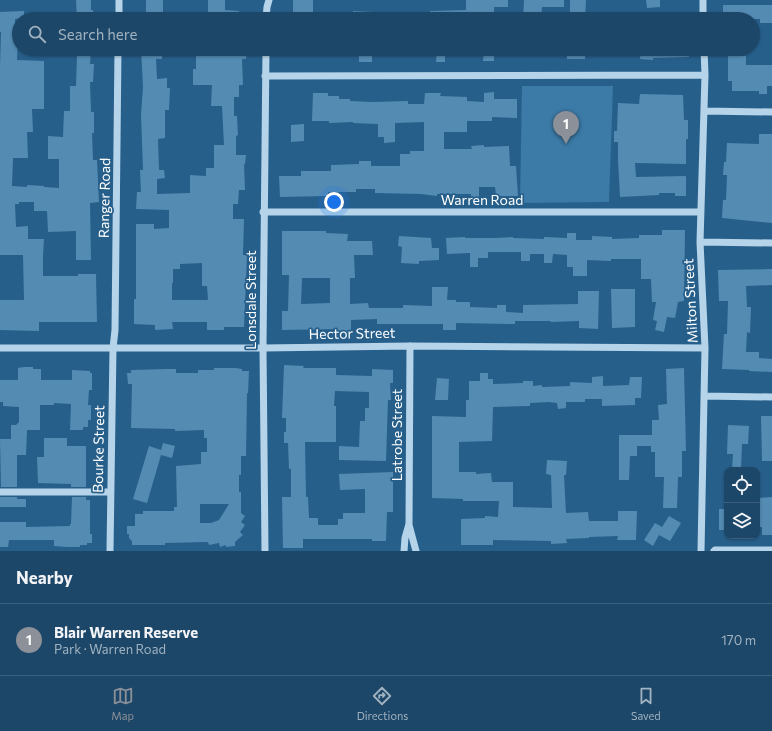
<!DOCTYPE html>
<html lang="en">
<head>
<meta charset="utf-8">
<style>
  body { margin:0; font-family:Commissioner,sans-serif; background:#254e6e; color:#f1f3f6 }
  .controls { position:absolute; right:12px; bottom:12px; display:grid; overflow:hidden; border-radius:8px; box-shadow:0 1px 3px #0004 }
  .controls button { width:36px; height:36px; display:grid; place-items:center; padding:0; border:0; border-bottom:1px solid #3b5f7c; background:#1d4768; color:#f1f3f6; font:20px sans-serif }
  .you { position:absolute; left:334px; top:202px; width:14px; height:14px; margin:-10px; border:3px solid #fff; border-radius:50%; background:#1a73e8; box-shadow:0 0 0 6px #1a73e833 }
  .badge { display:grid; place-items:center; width:26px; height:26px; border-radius:50%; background:#8c9099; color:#fff; font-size:13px; font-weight:700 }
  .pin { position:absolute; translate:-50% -33px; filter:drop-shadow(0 1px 2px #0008) }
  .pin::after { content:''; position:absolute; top:21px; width:14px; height:12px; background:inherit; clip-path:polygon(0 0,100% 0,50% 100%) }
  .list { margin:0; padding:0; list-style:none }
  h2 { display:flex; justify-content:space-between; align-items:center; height:52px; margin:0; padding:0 16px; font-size:17px }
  h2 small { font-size:13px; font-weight:400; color:#a0b2c0 }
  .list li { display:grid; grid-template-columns:26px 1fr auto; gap:12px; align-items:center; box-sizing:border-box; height:72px; padding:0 16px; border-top:1px solid #3b5f7c }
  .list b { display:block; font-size:15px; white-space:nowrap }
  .list p { margin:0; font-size:13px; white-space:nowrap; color:#a0b2c0 }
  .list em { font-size:13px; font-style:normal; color:#a0b2c0 }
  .icon { flex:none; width:22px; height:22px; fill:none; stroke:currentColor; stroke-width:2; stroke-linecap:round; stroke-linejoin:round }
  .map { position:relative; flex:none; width:772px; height:551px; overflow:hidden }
  .search { position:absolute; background:#1d4768; box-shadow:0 1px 3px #0004; left:12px; right:12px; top:12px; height:44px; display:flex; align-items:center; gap:10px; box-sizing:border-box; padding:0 14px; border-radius:22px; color:#a0b2c0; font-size:15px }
  .sheet { height:124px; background:#1d4768 }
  nav { display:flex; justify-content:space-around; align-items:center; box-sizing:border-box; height:56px; border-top:1px solid #3b5f7c; background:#1d4768; font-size:11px; color:#a0b2c0 }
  nav a { display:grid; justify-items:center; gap:2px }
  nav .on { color:#8c9099 }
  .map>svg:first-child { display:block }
  .green { fill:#3c7aa7 }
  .building { fill:#548bb3; fill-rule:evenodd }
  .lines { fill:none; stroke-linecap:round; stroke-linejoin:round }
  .minor { stroke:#b5d4ea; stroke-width:7 }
  .labels { text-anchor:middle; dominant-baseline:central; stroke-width:3.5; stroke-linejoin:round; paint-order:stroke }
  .street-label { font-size:14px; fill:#fff; stroke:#275f8b }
</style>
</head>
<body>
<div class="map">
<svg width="772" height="551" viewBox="0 0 772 551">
  <rect width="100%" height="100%" fill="#275f8b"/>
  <path class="green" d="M522 86H613L609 202 520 203Z"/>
  <path class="building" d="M76 0H91V10H93L94 19H77Z
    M146 0H163V19H146Z
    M208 0H225V10L239 11V19H208Z
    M293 0H313V19H287V12H293Z
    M466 0H508V7H494V19H430V11L466 10Z
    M524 0H564V7H542L541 19H523Z
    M570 0H586L585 19H570Z
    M646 0H660V7L647 8Z
    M723 5H772V23H760V19H723Z
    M24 11V18L15 19 16 37H18L17 60 44 61V109H32L33 132H27L28 158H13L12 186 27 187V185L44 186V187L59 188V159H48V136L63 137 64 111H70V86H76L77 56H76V49H91L90 64H94L93 82H90L91 112H94V133H92L93 160H97L99 202 90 203 91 260H76V231L48 232 47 211H34V202H19V204H15L16 227 28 226V239H44L43 255V276H78V274H96L97 322H39V331L0 330V300H24L23 255H0V67L1 32H0V12Z
    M353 11 373 12 372 19H353Z
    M141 49H162V59H156L157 79 167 78V88H170L169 110H165V138L158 139 159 170H164L165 178 157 179V194L190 193V175L206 176V168H214V145H224L222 106H211L212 85H193V69H196V49H247L246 59H242L243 85H239V97H234V116H237L238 135 236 136V155H246L245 164H244L245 190H239L238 204H233V219H244L243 255H247L244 327H224V330H207V322H172L173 329 155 330V325L134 324V299H136V224H154V229L169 228V210L136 209 137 192H141L140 170H143L141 115 143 87ZM202 263V286H207L208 300H172V283H173V269H180V264Z
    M359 49H372V62H359Z
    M437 49H445V62H436Z
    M484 49H494V61H483Z
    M567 49H585V59H567Z
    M641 49H689V57L653 58V60L640 59Z
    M728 56H746V65H772V86H767V94H759V91H732V81H728Z
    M494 92V99H517V118L492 117V121H467V132H444V149H472L471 146 484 145V147L509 146 510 166H516L518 196H496L495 187H479V198H471V194H437V196L421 194 375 193V189H356V192H328V196L280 197 279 176H301V171H331V165L359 164V161H371V166H400V154H410V151H424V122L395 123V142L384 143V137H378V124L353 123V122L329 123V121H312L313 93H328V96H339V99H350V101L372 102 408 101V104H424L425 93H441L440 96 467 97V101L484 102V93Z
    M640 94 683 95 684 120H688V139H686V164L635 163 636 177 686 176V196H675V193H659V195L620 197 618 160V142H614V131H617L618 103 639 104Z
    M304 124V141L291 142V125Z
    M759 134H772V223L722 218 723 200H726L727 175H723L724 162H726L727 143 759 144Z
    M662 230H685L684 301 678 302 675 318 667 317 664 332 655 330 657 321 653 320 656 302H652L651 279H641V259H611V261L587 260V276H573V267H567V255L553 254 552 263H544V254H530V261H521V252H488V258H478V267H470V253L447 254 446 238 465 237V238H495L513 237V238L544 239V237L567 238V233H576V240H592V236L612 237V239L639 238V235H662Z
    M282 231H326V233L348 234 347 241H372L373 255H354L355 278H350V304L368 303 369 308H403V305L432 306V287H448L447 300H456V302H470V307L497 308V305H506V312L523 313V305L578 304V291H599L598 329 579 328V321L551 322 550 321H515V324L456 323V330H443V324H377V319L351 320V331L335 332V329L282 330V311H288L289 275H282ZM302 278H330V303L301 304Z
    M399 236 431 238 432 248H439V260L419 261V264L401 263 402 247 398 246Z
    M772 269V285L746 286 747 307H751L750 333 747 332 746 352H759V358L772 359V372L749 371V370L722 369 724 334H727L728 301H719L718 270Z
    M611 289H635V327L612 328Z
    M284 365 304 366 303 368H336V375L372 376V369L393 370V383H390L391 400H388L386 461 339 460V446L359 447 360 421H365V408H369V392L335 391 334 406H336V442H305L306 497H308L309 518H318V525H338V519H343V513H365V489L340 490 339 474 393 472V512H387L386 541H372V539H303V548H283L282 497H291V469H289L288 443H284V432H286V418H282Z
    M24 367H33V369H41V380H72V370L90 371V373H92V390H89L88 405H91V420H88V427H83V430H70L71 404 54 403V405H40V430H27L26 455H17V487H1L0 439H11V425H16L19 422V407L3 406V402H0V380H18V368Z
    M214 368H235L242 369V371H249L248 393H247L246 456H241V475H239V492H241V513L245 516 241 522 245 525 240 532 243 535 235 542V546L226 547V545L220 547 219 543 209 545 208 542 165 543V545H132V541L129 538V534H127V526H135V514H143V511H174V507H177L176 466 201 464V452H207V438H204V430L175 431V429L131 428 132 384H128L127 373H131V370L168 369H176V373H198V370H214ZM200 504H229L219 520 211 523H200Z
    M684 368 686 451H682V477H678L677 508H663L664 477H655V452H651V446H637V456H630L629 480H619V435H652V420H659L658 405 667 404 666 369Z
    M480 373H488V379H493V384L523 383V381H533V386L542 385V387L570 386V382L592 383V377L603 376V386L629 385 630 377H642L641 398H635V405L602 406V399H585V402H566V408L558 409 557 403 549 402 530 403V406L493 407 492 441 459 442V472H476V474L491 473 492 482H513V507L552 508 551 475 546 474 547 460 567 461 566 475H564L566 513 588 512 589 521H618V511H637L636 540H617L618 536 589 537V538L566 539 567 543 551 544V541L493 540V545H461V519L485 518V516L498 517 499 501H463V499L432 498V416L466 417V400H469V381H480Z
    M437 378 449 379 448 400H435Z
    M761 416H772V461H762Z
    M728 425 749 426 748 444H742L741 470H732L733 454H727Z
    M44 438H67V446H86V487H71V484L38 483 37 457H44Z
    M163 443 175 446 172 458 161 455 147 503 133 499 149 446 161 450Z
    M0 497H17V499H26V507H0Z
    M72 497H86V500H90V534H92V543H87V545H80V547H67L54 546V540H9L8 547H0V522H26V527L70 526V524H71Z
    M772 497V535H762V527H757V498Z
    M719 509H727V530H719Z
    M669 516 681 523 670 541 659 535 653 546 644 540 655 523 662 527Z"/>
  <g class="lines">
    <path class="minor" d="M703 0V19
      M119 19V0
      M266 19 267 7 269 0
      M265 76 705 75
      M704 111 772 112
      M263 212H701
      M700 242 772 243
      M0 348H263L410 346 705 348
      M704 396 772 397
      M0 492H111
      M409 525 416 551
      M110 551 113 348 115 330 118 49
      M265 551 263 348 266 49
      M404 551 405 538 409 524 410 346
      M701 551 705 348 700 242 705 75 704 49
      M714 551 715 550H772"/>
  </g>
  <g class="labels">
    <g class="street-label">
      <text transform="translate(104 198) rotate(-89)">Ranger Road</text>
      <text x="482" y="199">Warren Road</text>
      <text transform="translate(250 300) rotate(-90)">Lonsdale Street</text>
      <text transform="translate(690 301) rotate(-93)">Milton Street</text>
      <text transform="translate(352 333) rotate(-1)">Hector Street</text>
      <text transform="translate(396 435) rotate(-90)">Latrobe Street</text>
      <text transform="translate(98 449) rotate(-89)">Bourke Street</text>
    </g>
  </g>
</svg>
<div class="controls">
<button><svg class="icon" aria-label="locate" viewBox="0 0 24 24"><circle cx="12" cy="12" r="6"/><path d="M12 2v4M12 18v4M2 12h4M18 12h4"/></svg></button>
<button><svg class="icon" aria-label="layers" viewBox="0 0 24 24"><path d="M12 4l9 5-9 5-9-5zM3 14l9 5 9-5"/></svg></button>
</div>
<div class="you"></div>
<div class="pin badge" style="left:566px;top:144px">1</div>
<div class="search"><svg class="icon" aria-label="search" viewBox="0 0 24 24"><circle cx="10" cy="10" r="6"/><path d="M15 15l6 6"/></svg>Search here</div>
</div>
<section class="sheet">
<h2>Nearby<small></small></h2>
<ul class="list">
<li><span class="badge">1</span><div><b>Blair Warren Reserve</b><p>Park · Warren Road</p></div><em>170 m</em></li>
</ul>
</section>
<nav>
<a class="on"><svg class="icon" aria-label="map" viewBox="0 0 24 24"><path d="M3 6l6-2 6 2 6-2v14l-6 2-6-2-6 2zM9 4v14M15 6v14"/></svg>Map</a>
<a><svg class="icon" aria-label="directions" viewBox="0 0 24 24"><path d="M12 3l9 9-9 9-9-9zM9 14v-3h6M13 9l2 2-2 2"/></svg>Directions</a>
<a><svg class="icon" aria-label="saved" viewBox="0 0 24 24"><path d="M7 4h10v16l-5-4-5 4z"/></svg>Saved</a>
</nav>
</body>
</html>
